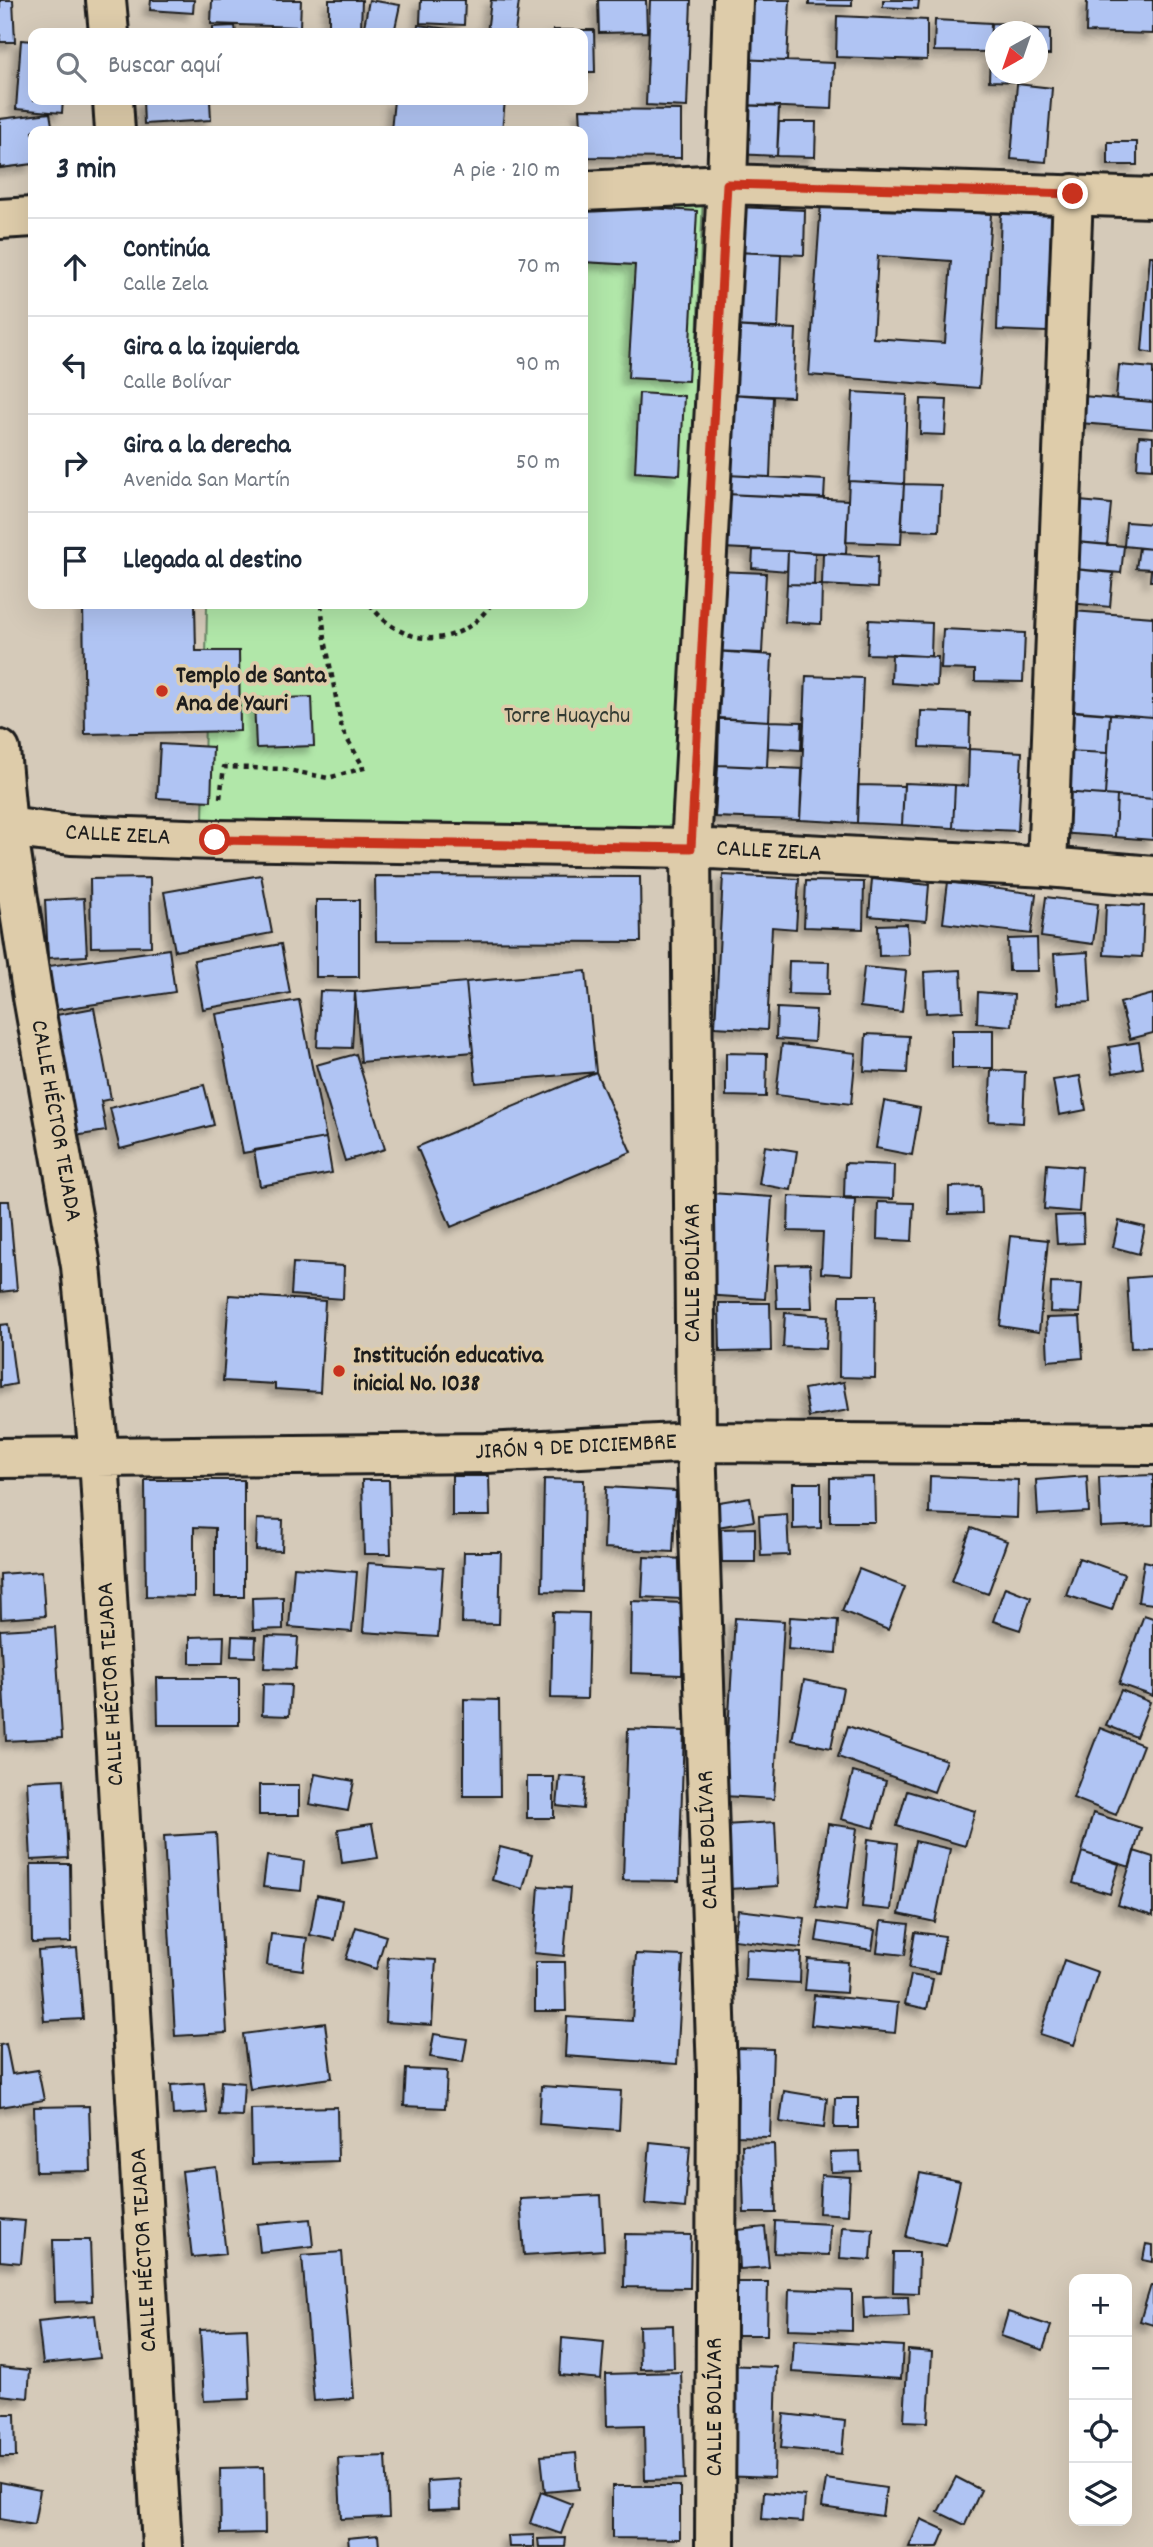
<!DOCTYPE html>
<html lang="es">
<head>
<meta charset="utf-8">
<style>
  body { margin:0; font-family:Dekko,sans-serif; background:#f2f2f3; color:#1f2937 }
  .controls { position:absolute; right:21px; bottom:21px; display:grid; overflow:hidden; border-radius:14px; box-shadow:0 7px 28px #0002 }
  .controls button { width:63px; height:63px; display:grid; place-items:center; padding:0; border:0; border-bottom:2px solid #e0e1e3; background:#fff; color:#1f2937; font:35px sans-serif }
  .compass { position:absolute; left:985px; top:21px; width:63px; height:63px; border-radius:50%; background:#fff; box-shadow:0 7px 28px #0002; rotate:220deg }
  .stop { position:absolute; width:21px; height:21px; margin:-16px; border:5px solid #c8321e; border-radius:50%; background:#fff }
  .stop.end { background:#c8321e; border-color:#fff; box-shadow:0 2px 7px #0008 }
  .list { margin:0; padding:0; list-style:none }
  h2 { display:flex; justify-content:space-between; align-items:center; height:91px; margin:0; padding:0 28px; font-size:30px }
  h2 small { font-size:23px; font-weight:400; color:#747a83 }
  .list li { display:grid; grid-template-columns:46px 1fr auto; gap:21px; align-items:center; box-sizing:border-box; height:98px; padding:0 28px; border-top:2px solid #e0e1e3 }
  .list b { display:block; font-size:26px; white-space:nowrap }
  .list p { margin:0; font-size:23px; white-space:nowrap; color:#747a83 }
  .list em { font-size:23px; font-style:normal; color:#747a83 }
  .icon { flex:none; width:38px; height:38px; fill:none; stroke:currentColor; stroke-width:2; stroke-linecap:round; stroke-linejoin:round }
  .map { position:relative; flex:none; width:1153px; height:2547px; overflow:hidden }
  .search { position:absolute; background:#fff; box-shadow:0 7px 28px #0002; left:28px; top:28px; width:560px; height:77px; display:flex; align-items:center; gap:18px; box-sizing:border-box; padding:0 24px; border-radius:14px; color:#747a83; font-size:26px }
  .panel { position:absolute; background:#fff; box-shadow:0 7px 28px #0002; left:28px; top:126px; width:560px; height:483px; border-radius:14px }
  .map>svg:first-child { display:block }
  .green { fill:#b1e7a9; stroke:#668262; stroke-width:2 }
  .building { fill:#b0c4f3; stroke:#1c1c1c; stroke-width:2; fill-rule:evenodd; filter:url(#shadow) }
  .lines { fill:none; stroke-linecap:round; stroke-linejoin:round }
  .minor-casing { stroke:#1c1c1c; stroke-width:44 }
  .path { stroke:#1c1c1c; stroke-width:4.5; stroke-dasharray:5 5; stroke-linecap:butt }
  .minor { stroke:#deccaa; stroke-width:38 }
  .route { stroke:#c8321e; stroke-width:9 }
  .poi-dot { fill:#c8321e; stroke:#deccaa; stroke-width:2.5 }
  .labels { text-anchor:middle; dominant-baseline:central; stroke-width:7; stroke-linejoin:round; paint-order:stroke }
  .poi-label { font-size:24px; font-weight:bold; fill:#1c1c1c; stroke:#deccaa; text-anchor:start }
  .park-label { font-size:24px; fill:#323a31; stroke:#deccaa }
  .street-label { font-size:24px; fill:#1c1c1c; stroke:#deccaa }
</style>
</head>
<body>
<div class="map">
<svg width="1153" height="2547" viewBox="0 0 1153 2547">
  <defs>
    <filter id="shadow"><feDropShadow dx="-6" dy="6" stdDeviation="3.5" flood-color="#0004"/></filter>
  </defs>
  <rect width="100%" height="100%" fill="#d5cab9"/>
  <filter id="ink" filterUnits="userSpaceOnUse"><feTurbulence type="fractalNoise" baseFrequency=".0143" numOctaves="2"/><feDisplacementMap in="SourceGraphic" scale="14" xChannelSelector="R" yChannelSelector="G"/><feConvolveMatrix kernelMatrix="1 2 1 2 8 2 1 2 1" color-interpolation-filters="sRGB"/></filter>
  <g filter="url(#ink)">
    <path class="green" d="M703 196 677 831 203 825 207 604H583V203Z"/>
    <path class="building" d="M0 0H13L15 42H0Z
      M151 0H194L193 13 150 10Z
      M212 0H301L300 27 211 24Z
      M329 0H362L361 27H329Z
      M369 0 400 5 394 33 364 27Z
      M421 0H465L464 25 420 23Z
      M491 0 519 1 515 33H487Z
      M598 0H646L647 32 599 33Z
      M650 0H691L687 107 646 105Z
      M741 0H790L787 61 738 59Z
      M809 0H852V6L809 5Z
      M883 0H919L918 9 883 7Z
      M1087 0H1153V34L1086 32Z
      M837 16 927 20V60L836 57Z
      M935 20 991 23 990 52 934 51Z
      M991 23 1023 24V32H996V52H990Z
      M418 25 463 31V33H417Z
      M235 26 236 33H213V27Z
      M1023 28 1050 29V55H1038V32H1023Z
      M553 30H594L595 72H583V33H553Z
      M21 40 33 41V100H63L62 113 16 109Z
      M990 52H996V74H1021V82L989 81Z
      M738 59 834 63 832 109 737 105Z
      M1017 84 1052 88 1046 162 1011 159Z
      M143 100H210L211 120 144 124Z
      M394 100H505L502 131H391Z
      M737 105 779 106 777 156 736 154Z
      M580 109 681 110V158L583 157Z
      M50 113 53 131H33V164L0 168V119Z
      M779 122H816L815 157 777 156Z
      M1108 142H1137V165H1108Z
      M821 202 991 214 979 388 809 375ZM878 256 951 261 945 343 873 338Z
      M583 204 697 211 688 381 628 378 635 265 583 262Z
      M737 207 805 210 804 255 735 252Z
      M1001 210 1052 213 1047 332 997 330Z
      M735 252 781 254 778 329 732 326Z
      M1150 256H1153V353L1142 351Z
      M732 326 796 329 793 397 729 394Z
      M1119 365 1153 368V402L1116 399Z
      M853 392 907 395 904 484 849 481Z
      M639 393 684 396 680 475 635 472Z
      M729 394 773 397 770 477 726 475Z
      M1070 395 1153 402V429L1068 422Z
      M921 399 947 400 945 435 920 434Z
      M1139 436 1153 437V469L1137 468Z
      M726 475 825 480 824 498 725 494Z
      M849 481 904 484 901 544 846 542Z
      M904 484 941 485 939 531 901 530Z
      M725 494 848 500 846 554 723 548Z
      M1069 500 1111 504 1107 545 1065 541Z
      M1126 522 1153 524V549L1124 546Z
      M1065 541 1124 546 1121 573 1063 568Z
      M1139 548 1153 549V581H1150L1151 569 1136 568Z
      M753 550 788 551 787 571 752 568Z
      M788 551 815 553 814 585 787 584Z
      M823 553 878 556 877 588 822 585Z
      M1063 568 1113 573 1110 607 1060 602Z
      M716 571 766 573 762 653 713 651Z
      M787 584 822 585 821 624 785 622Z
      M83 604H195L196 651H239L240 731 85 734Z
      M1072 611 1153 617V717L1065 710Z
      M869 620 932 623 931 656 867 654Z
      M943 629 1025 633 1023 682 975 681V670L941 669Z
      M713 651 772 655 769 721 710 718Z
      M892 654 938 657 937 686 891 683Z
      M806 676 863 678 857 823 800 820Z
      M312 697 314 746 256 748 254 699Z
      M1056 710 1110 714 1108 753 1065 751Z
      M921 711 970 713 969 749 920 747Z
      M1110 714 1153 717V799L1105 795Z
      M719 718 769 721 767 767 718 765Z
      M769 721 802 722 801 750 768 748Z
      M160 744 213 747 211 801 157 798Z
      M969 749 1022 752 1018 831 953 828 955 785 968 786Z
      M1065 751 1108 753 1105 795 1062 792Z
      M718 765 803 769 800 820 715 817Z
      M904 783 955 785 953 828 902 825Z
      M858 785 904 786 902 825 857 823Z
      M1062 792 1117 796 1115 837 1059 833Z
      M1117 796 1153 799V840L1115 837Z
      M261 875 272 933 175 951 164 892Z
      M723 875 799 879 796 929 772 927 767 1030 715 1027Z
      M375 876 640 877 641 942 376 941Z
      M150 878 151 946 91 947 90 879Z
      M872 879 929 885 926 921 869 916Z
      M806 881 864 882 863 929 804 927Z
      M948 882 1036 894 1031 934 943 923Z
      M1046 897 1098 904 1093 944 1041 937Z
      M84 898 87 956 48 958 45 900Z
      M316 900H359V977H316Z
      M1106 904 1144 906 1142 957 1104 955Z
      M907 924 909 955 879 956 878 925Z
      M1037 938 1038 971H1009L1008 939Z
      M281 944 290 993 203 1009 194 960Z
      M169 949 175 992 49 1011 42 967Z
      M1088 952 1091 1002 1058 1004 1054 954Z
      M789 961 829 962 828 995 788 994Z
      M864 967 906 971 902 1012 860 1007Z
      M961 970 963 1011 926 1013 924 972Z
      M586 971 596 1072 476 1083 466 982Z
      M466 982 473 1052 361 1062 355 992Z
      M320 991 355 992 352 1048 317 1047Z
      M978 992 1014 995 1012 1026 977 1023Z
      M1153 994V1033L1130 1039 1120 1003Z
      M299 1000 326 1138 243 1153 216 1014Z
      M94 1008 111 1099 101 1101 106 1131 68 1137 46 1017Z
      M777 1008 816 1010 814 1042 776 1039Z
      M952 1030H993V1068H952Z
      M866 1034 909 1036 907 1073 864 1071Z
      M1139 1042 1143 1068 1113 1073 1109 1047Z
      M782 1044 856 1053 851 1104 776 1095Z
      M726 1053 767 1054 766 1097 726 1096Z
      M356 1054 385 1149 345 1161 316 1065Z
      M991 1070 1025 1072 1023 1123 989 1121Z
      M596 1072 631 1152 451 1227 417 1147Z
      M1080 1076 1086 1110 1059 1115 1053 1080Z
      M204 1085 214 1125 120 1149 110 1108Z
      M884 1101 920 1108 912 1155 876 1148Z
      M326 1138 332 1173 260 1186 254 1150Z
      M765 1146 797 1151 791 1190 759 1184Z
      M845 1163 894 1165 893 1199 844 1197Z
      M1047 1164 1082 1167 1079 1212 1044 1209Z
      M981 1186 982 1213 949 1214V1187Z
      M710 1193 772 1197 765 1299 704 1295Z
      M789 1196 855 1199 852 1275 821 1273 823 1232 788 1231Z
      M0 1201H9L17 1290 0 1292Z
      M878 1202 914 1203 912 1241 877 1239Z
      M1083 1215 1084 1243 1057 1244 1055 1216Z
      M1119 1221 1145 1227 1139 1254 1113 1247Z
      M1010 1236 1048 1240 1039 1332 1000 1326Z
      M293 1263 344 1266 343 1299 291 1295Z
      M810 1264 812 1308H777L775 1265Z
      M1153 1276V1347L1131 1348 1127 1278Z
      M1051 1283 1082 1284 1080 1313 1050 1312Z
      M229 1295 325 1301 320 1392 275 1389V1384L223 1381Z
      M840 1295H876L875 1378 839 1377Z
      M719 1303H770L771 1351 720 1352Z
      M785 1313 828 1316 826 1349 783 1347Z
      M1080 1317 1083 1358 1048 1361 1046 1318Z
      M8 1324 16 1384 0 1387V1325Z
      M844 1382 849 1410 809 1417 804 1389Z
      M1153 1475V1525L1101 1527 1099 1477Z
      M452 1476H489L490 1516H452Z
      M930 1476 1018 1480 1017 1518 929 1514Z
      M1087 1476 1089 1512 1038 1515 1036 1480Z
      M874 1477 875 1522H830V1478Z
      M544 1479 584 1480 582 1592 542 1591Z
      M145 1480H244V1597H215V1528L194 1527V1597L146 1596Z
      M362 1480H389L391 1554H364Z
      M793 1483H821V1528L793 1529Z
      M606 1487 676 1491 673 1552 604 1548Z
      M750 1497 754 1521 717 1527 713 1503Z
      M787 1514 789 1555 761 1556 759 1516Z
      M257 1519 283 1520 282 1551 256 1550Z
      M755 1528V1562H722L721 1529Z
      M971 1528 1007 1541 988 1594 952 1581Z
      M464 1552H501L499 1624 462 1623Z
      M644 1557 684 1559 682 1599 642 1597Z
      M1079 1558 1124 1574 1112 1610 1066 1595Z
      M1144 1561 1153 1563V1604L1138 1602Z
      M368 1563 443 1568 438 1637 363 1632Z
      M294 1567 357 1572 352 1632 289 1627Z
      M859 1569 905 1587 888 1630 842 1611Z
      M42 1571 45 1616 1 1619 0 1574Z
      M1005 1587 1031 1597 1020 1630 993 1621Z
      M283 1597V1629L253 1630 252 1598Z
      M632 1601 684 1603 682 1675 631 1673Z
      M553 1612 589 1613 587 1699 551 1698Z
      M1144 1615 1153 1618V1696L1119 1684Z
      M790 1617 838 1620 836 1653 788 1649Z
      M735 1618 784 1621 774 1799 724 1796Z
      M55 1627 62 1738 6 1741 0 1630Z
      M224 1636 223 1663H190V1637Z
      M232 1636 256 1637 255 1657 231 1656Z
      M266 1636 298 1637 296 1669 264 1668Z
      M157 1678H239V1725H158Z
      M804 1680 843 1688 831 1748 792 1740Z
      M263 1684 291 1685 289 1716 262 1715Z
      M1121 1690 1150 1702 1136 1737 1106 1725Z
      M464 1699 499 1700 500 1796H464Z
      M848 1726 946 1760 934 1792 838 1757Z
      M1100 1728 1143 1745 1116 1815 1073 1798Z
      M628 1729 684 1731 679 1881 623 1880Z
      M853 1772 886 1781 874 1828 841 1819Z
      M315 1774 354 1781 348 1811 309 1804Z
      M560 1776 586 1778 583 1809 557 1806Z
      M527 1777H554V1818H527Z
      M64 1779 68 1858 31 1860 27 1781Z
      M259 1785H299V1815H259Z
      M907 1791 975 1811 965 1846 897 1826Z
      M1093 1813 1141 1828 1130 1867 1082 1852Z
      M775 1822 778 1886 729 1889 724 1825Z
      M372 1824 378 1858 342 1863 338 1829Z
      M828 1824 857 1828 846 1911 816 1907Z
      M216 1833 227 2033 175 2036 164 1836Z
      M868 1839 898 1843 891 1910 862 1907Z
      M915 1841 950 1849 935 1922 899 1914Z
      M500 1847 532 1855 523 1889 492 1880Z
      M1134 1851 1153 1857V1916L1118 1905Z
      M1082 1852 1119 1864 1110 1894 1073 1883Z
      M267 1856 304 1861 301 1891 263 1887Z
      M31 1864H70L71 1942 32 1943Z
      M539 1886 570 1888 564 1956 534 1953Z
      M317 1895 342 1900 335 1940 310 1935Z
      M738 1910 805 1918 801 1948 734 1940Z
      M881 1921 909 1924 905 1955 877 1952Z
      M819 1922 875 1930 872 1950 816 1941Z
      M356 1927 386 1936 376 1969 346 1959Z
      M915 1932 945 1936 939 1973 909 1968Z
      M271 1934 307 1938 303 1970 267 1965Z
      M77 1948 83 2019 44 2021 38 1951Z
      M746 1949 801 1953 800 1983 745 1980Z
      M636 1954 683 1956 677 2064 565 2056 567 2017 632 2021Z
      M388 1957 436 1960 432 2025 385 2022Z
      M808 1959 848 1962 846 1993 805 1990Z
      M1064 1960 1098 1972 1074 2045 1040 2034Z
      M535 1962H565L566 2011H535Z
      M911 1975 933 1979 927 2009 905 2004Z
      M814 1995 898 2003 895 2033 811 2025Z
      M325 2023 332 2078 250 2089 243 2034Z
      M434 2034 467 2039 463 2062 430 2057Z
      M6 2044 12 2074 38 2070 44 2100 0 2107V2045Z
      M735 2048 773 2049 770 2137 732 2136Z
      M406 2069 447 2071 445 2108 404 2106Z
      M221 2081 244 2083 242 2116 219 2115Z
      M204 2083 207 2113 173 2115 171 2085Z
      M541 2086 621 2091 619 2130 539 2124Z
      M784 2091 827 2098 824 2128 780 2122Z
      M835 2098H858V2128H834Z
      M89 2106 91 2171 36 2172 34 2107Z
      M337 2107 338 2161 252 2164 251 2109Z
      M650 2142 690 2146 685 2208 645 2204Z
      M774 2144 776 2213H744L742 2145Z
      M860 2151 861 2171 831 2172 830 2152Z
      M216 2167 226 2254 192 2257 182 2171Z
      M920 2173 960 2181 946 2246 906 2237Z
      M821 2175 850 2177 848 2215 819 2213Z
      M601 2195 604 2250 524 2255 520 2199Z
      M0 2219 25 2221 21 2263 0 2261Z
      M310 2219 313 2246 260 2252 257 2224Z
      M775 2221 830 2224 829 2255 774 2253Z
      M765 2227 769 2267 740 2269 738 2230Z
      M842 2227 873 2229 871 2260 840 2258Z
      M625 2234 691 2235 690 2288 624 2287Z
      M53 2240H90L92 2301 55 2302Z
      M1146 2244 1153 2245V2262L1143 2260Z
      M342 2252 354 2398 314 2401 302 2255Z
      M894 2252H919L918 2293 893 2292Z
      M733 2282H768L767 2335H733Z
      M1151 2285H1153V2325L1140 2321Z
      M789 2289 852 2291V2331L788 2329Z
      M908 2296 909 2316 864 2318 863 2297Z
      M1008 2312 1051 2326 1043 2350 1001 2336Z
      M95 2315 100 2358 43 2364 38 2321Z
      M673 2325 674 2368 640 2369 639 2326Z
      M247 2328 250 2399 204 2401 200 2330Z
      M562 2338 604 2342 601 2379 560 2375Z
      M794 2340 903 2346 901 2379 792 2372Z
      M908 2350 932 2352 928 2422 904 2421Z
      M723 2365 777 2367 774 2478 720 2476Z
      M0 2367 30 2370 28 2398 0 2395Z
      M681 2372 685 2479 645 2480 644 2425 607 2426 606 2374Z
      M0 2414H15L16 2457H0Z
      M784 2414 845 2421 842 2454 781 2448Z
      M576 2453 579 2489 545 2492 541 2456Z
      M386 2456 389 2517 341 2519 338 2458Z
      M264 2467 265 2533 221 2534 220 2468Z
      M956 2477 981 2490 965 2525 938 2512Z
      M460 2479 461 2509 428 2510 427 2481Z
      M826 2479 886 2488 882 2516 822 2507Z
      M0 2482 40 2490 34 2525 0 2519Z
      M612 2486H680V2539L612 2538Z
      M541 2492 572 2504 561 2534 530 2523Z
      M764 2492 805 2496 803 2522 762 2519Z
      M921 2519 945 2530 938 2547H909Z
      M378 2535 379 2547H349L348 2538Z
      M534 2535V2547H509L508 2536Z
      M566 2538 565 2547H539L538 2539Z"/>
    <g class="lines">
      <defs>
        <path id="minor" d="M106 0 109 33
          M113 100 115 131
          M583 191 727 184 1153 198
          M0 219 33 217
          M0 750 7 827 33 997 81 1266 99 1457 162 2547
          M7 827 71 835 215 840 691 848 1047 867 1153 876
          M1047 867 1073 194
          M0 1458 486 1453 696 1442 1153 1445
          M715 2547 717 2075 696 1442 691 848 727 184 733 0"/>
      </defs>
      <use href="#minor" class="minor-casing"/>
      <path class="path" d="M370 604C401 649 460 650 491 604
        M220 798 224 767 283 769 328 778 364 768 342 730 325 639 321 604"/>
      <use href="#minor" class="minor"/>
    </g>
  </g>
  <g class="lines" filter="url(#ink)">
    <path class="route" d="M215 840 691 848 727 184 1073 194"/>
  </g>
  <g class="poi-dot">
    <circle cx="162" cy="691" r="7"/>
    <circle cx="339" cy="1371" r="7"/>
  </g>
  <g class="labels">
    <g class="poi-label">
      <text x="176" y="677">Templo de Santa<tspan x="176" dy="28">Ana de Yauri</tspan></text>
      <text x="353" y="1357">Institución educativa<tspan x="353" dy="28">inicial No. 1038</tspan></text>
    </g>
    <g class="park-label">
      <text x="567" y="717">Torre Huaychu</text>
    </g>
    <g class="street-label">
      <text transform="translate(118 836) rotate(3)">CALLE ZELA</text>
      <text transform="translate(769 852) rotate(3)">CALLE ZELA</text>
      <text transform="translate(55 1121) rotate(80)">CALLE HÉCTOR TEJADA</text>
      <text transform="translate(694 1273) rotate(-90)">CALLE BOLÍVAR</text>
      <text transform="translate(576 1448) rotate(-3)">JIRÓN 9 DE DICIEMBRE</text>
      <text transform="translate(112 1684) rotate(-93)">CALLE HÉCTOR TEJADA</text>
      <text transform="translate(709 1840) rotate(-92)">CALLE BOLÍVAR</text>
      <text transform="translate(145 2250) rotate(-93)">CALLE HÉCTOR TEJADA</text>
      <text transform="translate(716 2407) rotate(-90)">CALLE BOLÍVAR</text>
    </g>
  </g>
</svg>
<div class="controls">
<button>+</button>
<button>−</button>
<button><svg class="icon" aria-label="locate" viewBox="0 0 24 24"><circle cx="12" cy="12" r="6"/><path d="M12 2v4M12 18v4M2 12h4M18 12h4"/></svg></button>
<button><svg class="icon" aria-label="layers" viewBox="0 0 24 24"><path d="M12 4l9 5-9 5-9-5zM3 14l9 5 9-5"/></svg></button>
</div>
<svg class="compass" viewBox="-18 -18 36 36"><path d="M0-13l5 13h-10z" fill="#e53935"/><path d="M0 13l5-13h-10z" fill="#747a83"/></svg>
<div class="stop" style="left:215px;top:840px"></div>
<div class="stop end" style="left:1073px;top:194px"></div>
<div class="search"><svg class="icon" aria-label="search" viewBox="0 0 24 24"><circle cx="10" cy="10" r="6"/><path d="M15 15l6 6"/></svg>Buscar aquí</div>
<section class="panel">
<h2>3 min<small>A pie · 210 m</small></h2>
<ul class="list">
<li><svg class="icon" aria-label="ahead" viewBox="0 0 24 24"><path d="M12 20V5M6 11l6-6 6 6"/></svg><div><b>Continúa</b><p>Calle Zela</p></div><em>70 m</em></li>
<li><svg class="icon" aria-label="left" viewBox="0 0 24 24"><path d="M17 20v-9H6M10 6l-5 5 5 5"/></svg><div><b>Gira a la izquierda</b><p>Calle Bolívar</p></div><em>90 m</em></li>
<li><svg class="icon" aria-label="right" viewBox="0 0 24 24"><path d="M7 20v-9h11M14 6l5 5-5 5"/></svg><div><b>Gira a la derecha</b><p>Avenida San Martín</p></div><em>50 m</em></li>
<li><svg class="icon" aria-label="arrive" viewBox="0 0 24 24"><path d="M6 21V4h12l-3 4 3 4H6"/></svg><div><b>Llegada al destino</b></div></li>
</ul>
</section>
</div>
</body>
</html>
